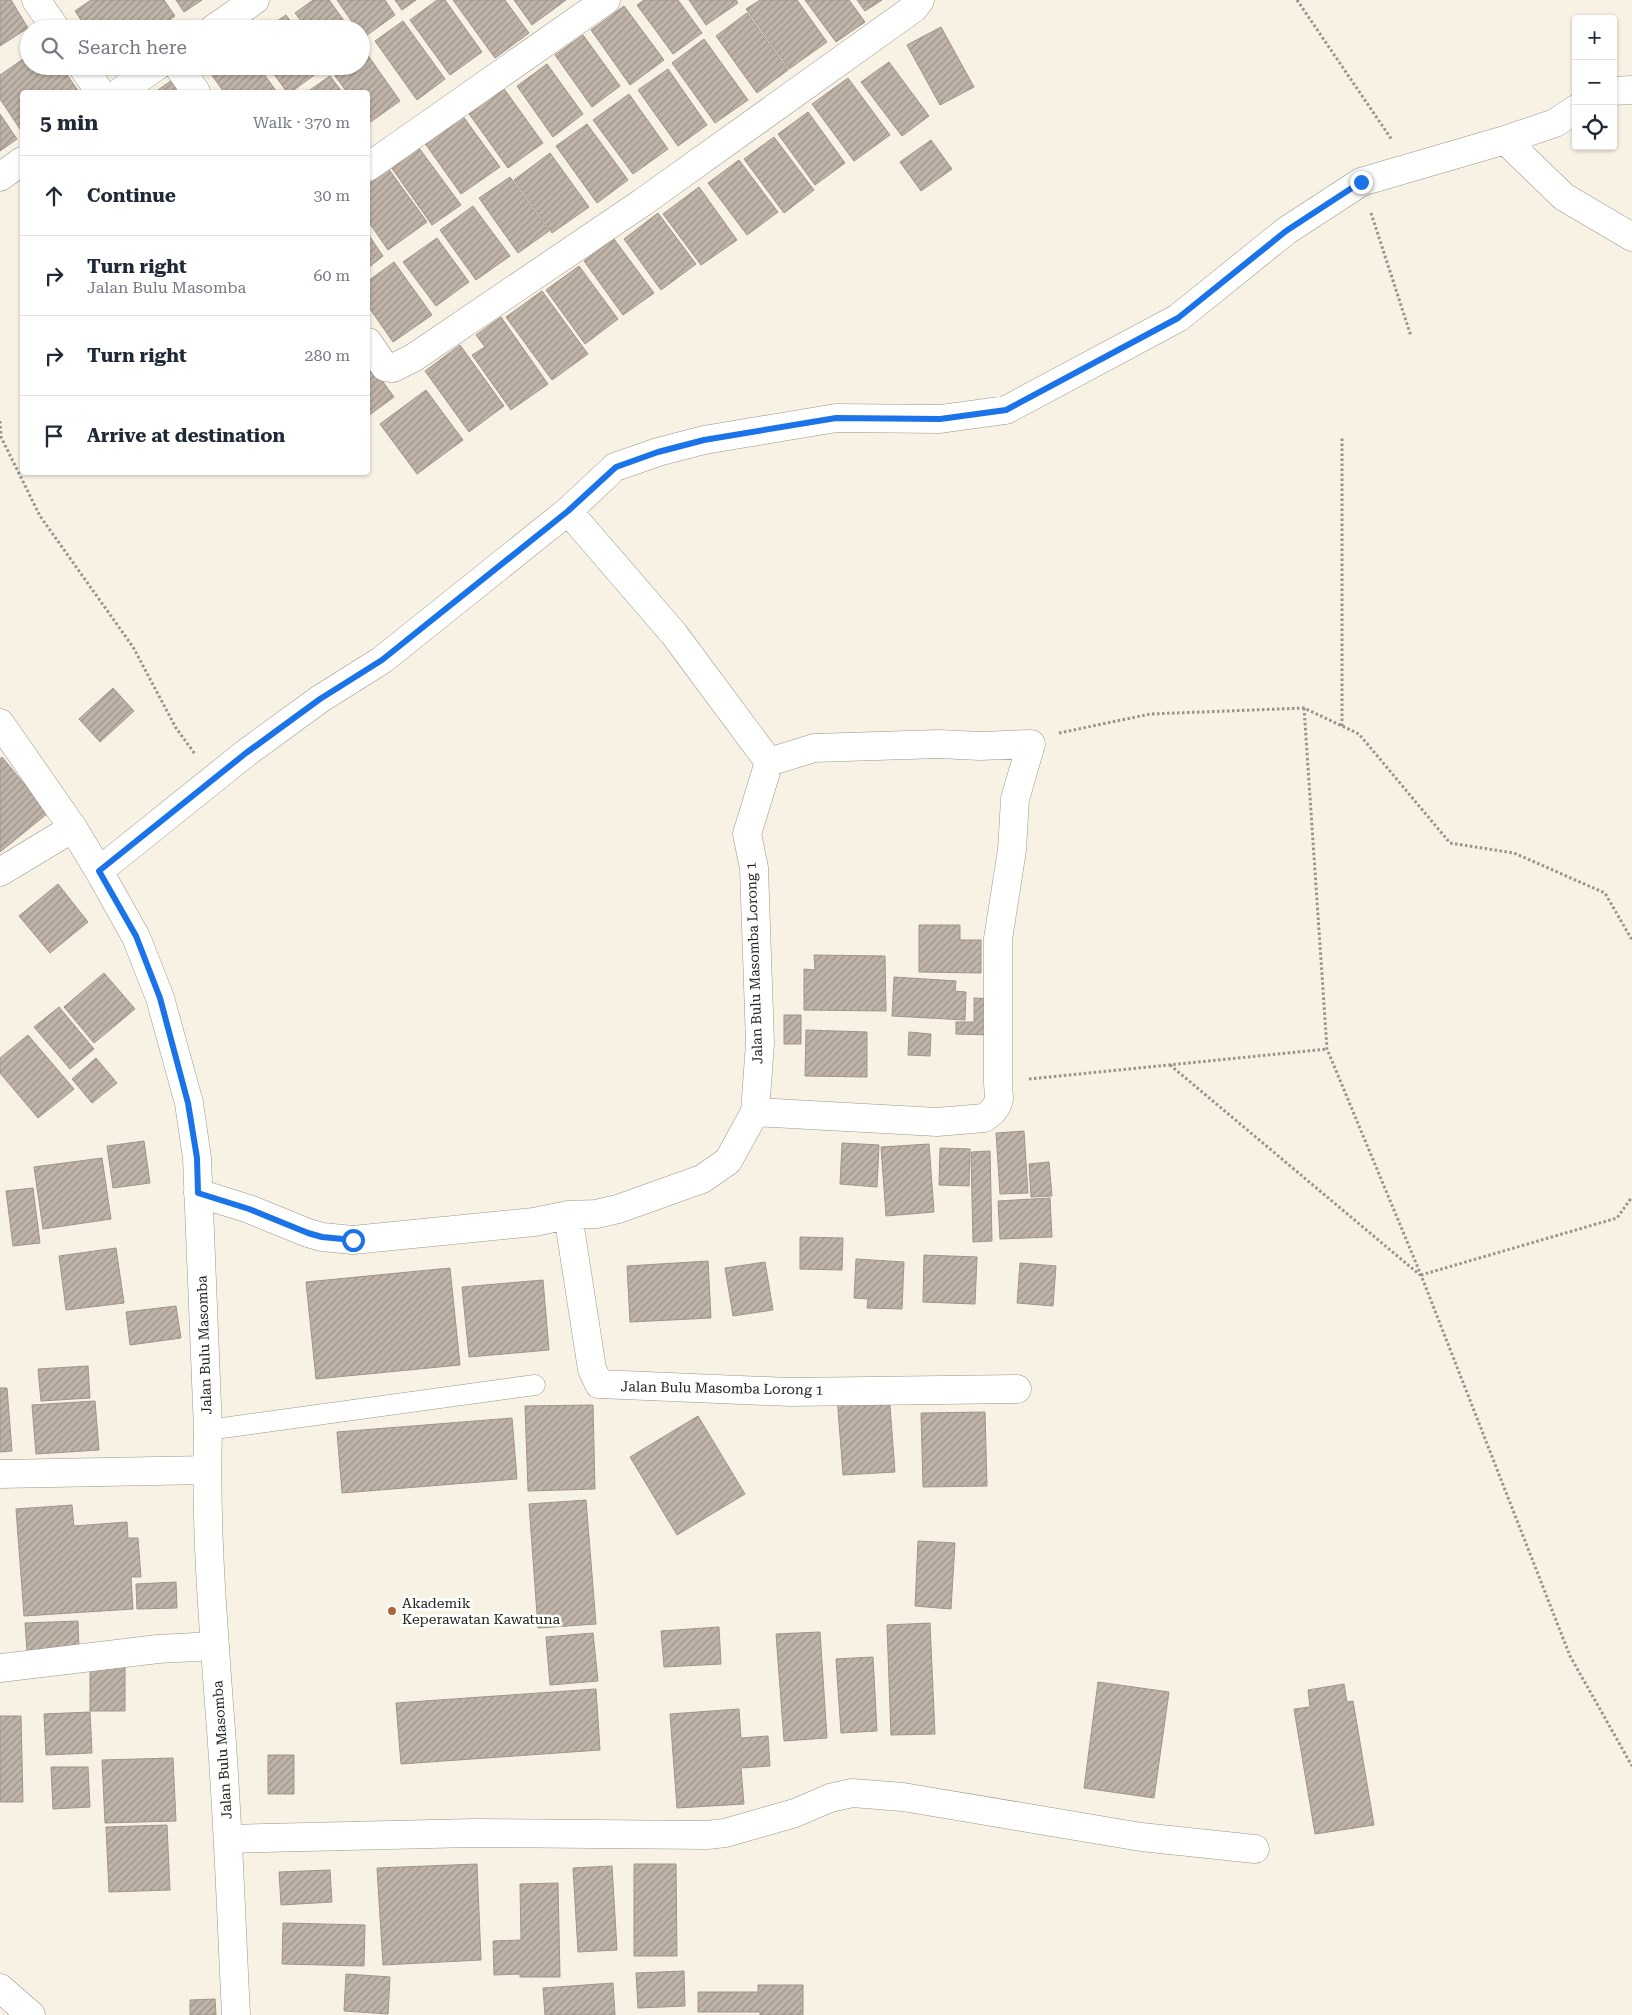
<!DOCTYPE html>
<html lang="en">
<head>
<meta charset="utf-8">
<style>
  body { margin:0; font-family:"Roboto Serif",serif; background:#f6f6f7; color:#1f2937 }
  .controls { position:absolute; right:15px; top:15px; display:grid; overflow:hidden; border-radius:5px; box-shadow:0 1px 4px #0004 }
  .controls button { width:45px; height:45px; display:grid; place-items:center; padding:0; border:0; border-bottom:1px solid #e0e1e3; background:#fff; color:#1f2937; font:25px sans-serif }
  .stop { position:absolute; width:15px; height:15px; margin:-11px; border:4px solid #1a73e8; border-radius:50%; background:#fff }
  .stop.end { background:#1a73e8; border-color:#fff; box-shadow:0 1px 5px #0008 }
  .list { margin:0; padding:0; list-style:none }
  h2 { display:flex; justify-content:space-between; align-items:center; height:65px; margin:0; padding:0 20px; font-size:21px }
  h2 small { font-size:16px; font-weight:400; color:#747a83 }
  .list li { display:grid; grid-template-columns:32px 1fr auto; gap:15px; align-items:center; box-sizing:border-box; height:80px; padding:0 20px; border-top:1px solid #e0e1e3 }
  .list b { display:block; font-size:19px; white-space:nowrap }
  .list p { margin:0; font-size:16px; white-space:nowrap; color:#747a83 }
  .list em { font-size:16px; font-style:normal; color:#747a83 }
  .icon { flex:none; width:28px; height:28px; fill:none; stroke:currentColor; stroke-width:2; stroke-linecap:round; stroke-linejoin:round }
  .map { position:relative; flex:none; width:1632px; height:2015px; overflow:hidden }
  .search { position:absolute; background:#fff; box-shadow:0 1px 4px #0004; left:20px; top:20px; width:350px; height:55px; display:flex; align-items:center; gap:12px; box-sizing:border-box; padding:0 18px; border-radius:28px; color:#747a83; font-size:19px }
  .panel { position:absolute; background:#fff; box-shadow:0 1px 4px #0004; left:20px; top:90px; width:350px; height:385px; border-radius:5px }
  .map>svg:first-child { display:block }
  .building { fill:url(#building-hatch); stroke:#a1958b }
  .lines { fill:none; stroke-linecap:round; stroke-linejoin:round }
  .lane-casing { stroke:#9a9688; stroke-width:21 }
  .street-casing { stroke:#9a9688; stroke-width:29 }
  .secondary-casing { stroke:#9a9688; stroke-width:29 }
  .path { stroke:#97948a; stroke-width:3; stroke-dasharray:2.5 2.5; stroke-linecap:butt }
  .lane { stroke:#fff; stroke-width:20 }
  .street { stroke:#fff; stroke-width:28 }
  .secondary { stroke:#fff; stroke-width:28 }
  .route { stroke:#1a73e8; stroke-width:6 }
  .poi-dot { fill:#a96633; stroke:#fff; stroke-width:2 }
  .labels { text-anchor:middle; dominant-baseline:central; stroke-width:5; stroke-linejoin:round; paint-order:stroke }
  .street-label { font-size:14px; fill:#25241e; stroke:#fff }
  .poi-label { font-size:14px; fill:#25241e; stroke:#fff; text-anchor:start }
</style>
</head>
<body>
<div class="map">
<svg width="1632" height="2015" viewBox="0 0 1632 2015">
  <defs>
    <pattern id="building-hatch" width="6" height="6" patternUnits="userSpaceOnUse" patternTransform="scale(1.25)"><rect width="6" height="6" fill="#c0b4a9"/><path d="M-1 1l2-2M0 6l6-6M5 7l2-2" fill="none" stroke="#9c9289"/></pattern>
  </defs>
  <rect width="100%" height="100%" fill="#f7f2e4"/>
  <path class="building" d="M0 0H11L28 28 0 46Z
    M91 0H164L175 16 158 29H87L75 11Z
    M176 0H202L184 12Z
    M313 0H329L350 29H307L295 13Z
    M337 0H385L395 15 363 38 361 29H357Z
    M395 0H416L402 10Z
    M437 0H445L482 52 450 75 410 20Z
    M453 0H505L529 33 495 58Z
    M514 0H566L532 25Z
    M644 0H678L702 33 673 54 637 5Z
    M689 0H736L738 3 706 25Z
    M760 0H797L827 42 789 69 746 9Z
    M805 0H849L865 22 836 42Z
    M857 0H882L865 11Z
    M624 6 664 60 630 85 591 30Z
    M747 13 788 70 757 93 716 36Z
    M286 15 296 29H266Z
    M403 21 445 79 417 100 375 41Z
    M941 27 974 87 940 105 907 45Z
    M583 35 620 86 592 107 555 55Z
    M704 39 748 100 715 123 672 63Z
    M367 54 400 101 369 123 368 92H347L335 76 349 66H361V58Z
    M29 55V66H61L79 92H22V132L0 99V75Z
    M889 62 929 116 902 136 861 82Z
    M547 64 583 114 553 137 517 86Z
    M212 66H258L277 92H224L208 70Z
    M268 66H323L324 68 291 92H287Z
    M668 69 707 125 678 146 638 90Z
    M330 76 342 92H307Z
    M175 78 185 92H155Z
    M848 78 890 135 854 161 812 104Z
    M502 86 543 143 508 168 467 111Z
    M629 94 668 149 633 174 593 120Z
    M808 112 845 163 815 185 778 134Z
    M0 114 17 139 0 151Z
    M462 115 500 167 461 194 424 142Z
    M587 124 628 180 597 203 556 146Z
    M774 137 814 190 784 213 744 159Z
    M931 140 952 169 921 191 900 162Z
    M419 148 461 205 432 225 391 167Z
    M550 153 589 207 552 233 514 180Z
    M739 160 778 212 747 235 708 183Z
    M385 164 427 222 388 250 368 221V177Z
    M510 177 549 231 518 253 479 198Z
    M699 187 737 240 701 265 663 214Z
    M473 206 510 256 476 280 440 230Z
    M658 213 696 264 661 290 624 239Z
    M368 234 383 256 368 268Z
    M437 238 469 282 436 306 403 262Z
    M614 239 654 293 623 315 584 261Z
    M394 262 432 315 393 342 368 306V281Z
    M579 266 618 319 585 344 546 290Z
    M542 291 588 354 552 380 506 317Z
    M501 317 548 384 511 410 472 355 485 347 476 335Z
    M460 345 504 406 469 432 425 371Z
    M368 361 394 397 368 416Z
    M426 390 463 440 417 474 380 424Z
    M113 688 134 711 100 742 79 719Z
    M2 757 48 813 0 852V759Z
    M58 884 88 922 50 953 19 916Z
    M919 925H960V940H981V973L919 972Z
    M814 955 885 956 886 1011 804 1010V969L815 970Z
    M104 973 135 1009 94 1043 64 1007Z
    M894 977 956 981 955 991 966 992 965 1020 892 1016Z
    M974 998 991 999V1035L956 1034V1022H974Z
    M59 1007 94 1049 70 1069 34 1027Z
    M784 1015H801V1044H784Z
    M806 1030 867 1032V1077L805 1076Z
    M909 1032 931 1034 930 1056 908 1055Z
    M28 1035 74 1089 38 1118 0 1073V1058Z
    M96 1058 117 1083 92 1103 72 1079Z
    M1024 1131 1028 1193 1000 1194 996 1133Z
    M144 1141 150 1183 113 1188 107 1146Z
    M842 1143 879 1145 877 1187 840 1184Z
    M929 1144 934 1212 886 1216 881 1147Z
    M940 1148 970 1149 969 1186 939 1185Z
    M990 1151 992 1241 973 1242 971 1152Z
    M102 1158 111 1219 43 1229 34 1167Z
    M1049 1162 1052 1196 1031 1197 1029 1164Z
    M33 1188 40 1243 13 1246 6 1191Z
    M1050 1198 1052 1237 1000 1239 998 1201Z
    M800 1237 843 1238 842 1270 800 1269Z
    M116 1248 124 1303 66 1310 59 1256Z
    M924 1255 977 1257 975 1304 923 1302Z
    M856 1259 904 1262 902 1309 867 1308 868 1299 854 1298Z
    M708 1261 711 1318 630 1322 627 1266Z
    M765 1262 773 1310 733 1316 725 1268Z
    M1020 1263 1056 1266 1053 1306 1017 1303Z
    M450 1268 460 1365 316 1379 306 1282Z
    M543 1280 549 1350 469 1357 462 1287Z
    M176 1306 181 1338 130 1345 126 1312Z
    M88 1366 90 1398 41 1401 38 1369Z
    M0 1388H7L12 1451 0 1452Z
    M889 1393 895 1472 843 1475 837 1396Z
    M95 1401 99 1450 36 1454 32 1405Z
    M593 1405 595 1489 528 1491 525 1406Z
    M985 1412 987 1486 923 1487 921 1413Z
    M698 1416 745 1494 677 1535 630 1457Z
    M512 1418 517 1479 342 1493 337 1432Z
    M586 1500 596 1624 538 1628 529 1504Z
    M72 1505 74 1526 127 1522 128 1538H138L141 1577H131L133 1609 24 1616 16 1509Z
    M918 1541 955 1543 951 1609 915 1606Z
    M176 1582 177 1608 137 1609 136 1584Z
    M78 1621 79 1649 27 1651 25 1623Z
    M930 1623 935 1734 891 1735 887 1625Z
    M719 1627 721 1664 664 1667 661 1631Z
    M820 1632 827 1738 784 1741 776 1634Z
    M593 1633 598 1681 550 1685 546 1637Z
    M873 1657 877 1731 841 1733 836 1659Z
    M90 1665H125V1711H90Z
    M1098 1682 1169 1692 1154 1798 1084 1788Z
    M1344 1684 1347 1702 1353 1701 1374 1825 1315 1834 1294 1709 1310 1707 1308 1690Z
    M596 1689 600 1750 401 1764 396 1703Z
    M739 1709 741 1738 768 1736 770 1766 741 1768 744 1804 677 1808 670 1714Z
    M90 1712 92 1753 46 1755 44 1714Z
    M0 1716H21L23 1802H0Z
    M268 1755H294V1794H268Z
    M173 1758 176 1821 105 1823 102 1760Z
    M51 1767H88L90 1807 53 1809Z
    M167 1825 170 1890 109 1892 106 1827Z
    M477 1864 481 1960 383 1965 377 1868Z
    M634 1864H676L677 1956H634Z
    M612 1866 617 1950 578 1952 573 1868Z
    M330 1870 332 1902 281 1905 279 1872Z
    M558 1883 560 1977H520V1974L494 1975 493 1941 521 1940 520 1884Z
    M283 1923 365 1925 364 1966 282 1964Z
    M684 1971 685 2006 638 2008 636 1973Z
    M346 1974 390 1977 388 2014 344 2011Z
    M613 1983 615 2015H545L543 1988Z
    M758 1985H803V2015H760V2012H698V1992H758Z
    M215 1999 216 2015H190V2000Z"/>
  <g class="lines">
    <defs>
      <path id="lane" d="M208 1430 535 1385"/>
      <path id="street" d="M36 0 56 29
        M213 29 255 0
        M82 66 100 92
        M178 66 196 92
        M1613 91 1632 90
        M120 92 157 66
        M1505 140 1564 197 1632 237
        M368 167 606 0
        M0 177 22 161
        M368 342 385 367 393 368 413 358 643 202 914 8 920 0
        M568 511 674 634 769 762 747 834 754 868 760 1043 755 1112 728 1161 702 1179 618 1209 596 1214 568 1215 592 1369 599 1384 790 1392 1017 1389
        M99 871 246 753 320 699 382 660 568 511 615 467 658 452 704 440 836 418 940 419 1006 410 1178 318 1286 231 1361 182 1505 140 1555 123 1576 109
        M0 872 73 828
        M755 1112 937 1122 984 1118 992 1112 997 1105 999 1099 998 1082V939L1012 850 1015 799 1031 744 980 746 939 744 814 748 769 762
        M198 1193 249 1209 308 1233 322 1237 353 1240 534 1222 568 1215
        M0 1474 207 1470
        M0 1668 158 1649 215 1646
        M228 1839 473 1833 707 1835 725 1833 795 1813 830 1798 852 1793 903 1797 1141 1837 1255 1849
        M0 1988 31 2015"/>
      <path id="secondary" d="M0 723 73 828 99 871 136 937 160 998 189 1103 197 1158 208 1430C205 1525 213 1622 220 1717 228 1816 231 1916 236 2015"/>
    </defs>
    <use href="#lane" class="lane-casing"/>
    <use href="#street" class="street-casing"/>
    <use href="#secondary" class="secondary-casing"/>
    <path class="path" d="M1297 0 1392 140
      M1371 213 1411 336
      M0 421 1 437 40 516 133 647 176 728 195 754
      M1304 708 1327 1049 1421 1275 1570 1656 1632 1766
      M1342 726V438
      M1059 733 1150 714 1304 708 1359 734 1450 843 1514 853 1605 893 1632 940
      M1170 1065 1420 1275
      M1029 1079 1327 1049
      M1421 1275 1617 1218 1632 1197"/>
    <use href="#lane" class="lane"/>
    <use href="#street" class="street"/>
    <use href="#secondary" class="secondary"/>
  </g>
  <g class="lines">
    <path class="route" d="M353 1240 322 1237 308 1233 249 1209 198 1193 197 1158 188 1103 160 998 136 936 99 871 246 753 320 699 382 660 568 511 616 467 658 452 704 440 836 418 940 419 1006 410 1178 318 1286 231 1361 182"/>
  </g>
  <circle class="poi-dot" cx="392" cy="1611" r="5"/>
  <g class="labels">
    <g class="street-label">
      <text transform="translate(754 963) rotate(-92)">Jalan Bulu Masomba Lorong 1</text>
      <text transform="translate(204 1345) rotate(-92)">Jalan Bulu Masomba</text>
      <text transform="translate(722 1388) rotate(1)">Jalan Bulu Masomba Lorong 1</text>
      <text transform="translate(222 1750) rotate(-94)">Jalan Bulu Masomba</text>
    </g>
    <g class="poi-label">
      <text x="402" y="1603">Akademik<tspan x="402" dy="16">Keperawatan Kawatuna</tspan></text>
    </g>
  </g>
</svg>
<div class="controls">
<button>+</button>
<button>−</button>
<button><svg class="icon" aria-label="locate" viewBox="0 0 24 24"><circle cx="12" cy="12" r="6"/><path d="M12 2v4M12 18v4M2 12h4M18 12h4"/></svg></button>
</div>
<div class="stop" style="left:353px;top:1240px"></div>
<div class="stop end" style="left:1361px;top:182px"></div>
<div class="search"><svg class="icon" aria-label="search" viewBox="0 0 24 24"><circle cx="10" cy="10" r="6"/><path d="M15 15l6 6"/></svg>Search here</div>
<section class="panel">
<h2>5 min<small>Walk · 370 m</small></h2>
<ul class="list">
<li><svg class="icon" aria-label="ahead" viewBox="0 0 24 24"><path d="M12 20V5M6 11l6-6 6 6"/></svg><div><b>Continue</b></div><em>30 m</em></li>
<li><svg class="icon" aria-label="right" viewBox="0 0 24 24"><path d="M7 20v-9h11M14 6l5 5-5 5"/></svg><div><b>Turn right</b><p>Jalan Bulu Masomba</p></div><em>60 m</em></li>
<li><svg class="icon" aria-label="right" viewBox="0 0 24 24"><path d="M7 20v-9h11M14 6l5 5-5 5"/></svg><div><b>Turn right</b></div><em>280 m</em></li>
<li><svg class="icon" aria-label="arrive" viewBox="0 0 24 24"><path d="M6 21V4h12l-3 4 3 4H6"/></svg><div><b>Arrive at destination</b></div></li>
</ul>
</section>
</div>
</body>
</html>
